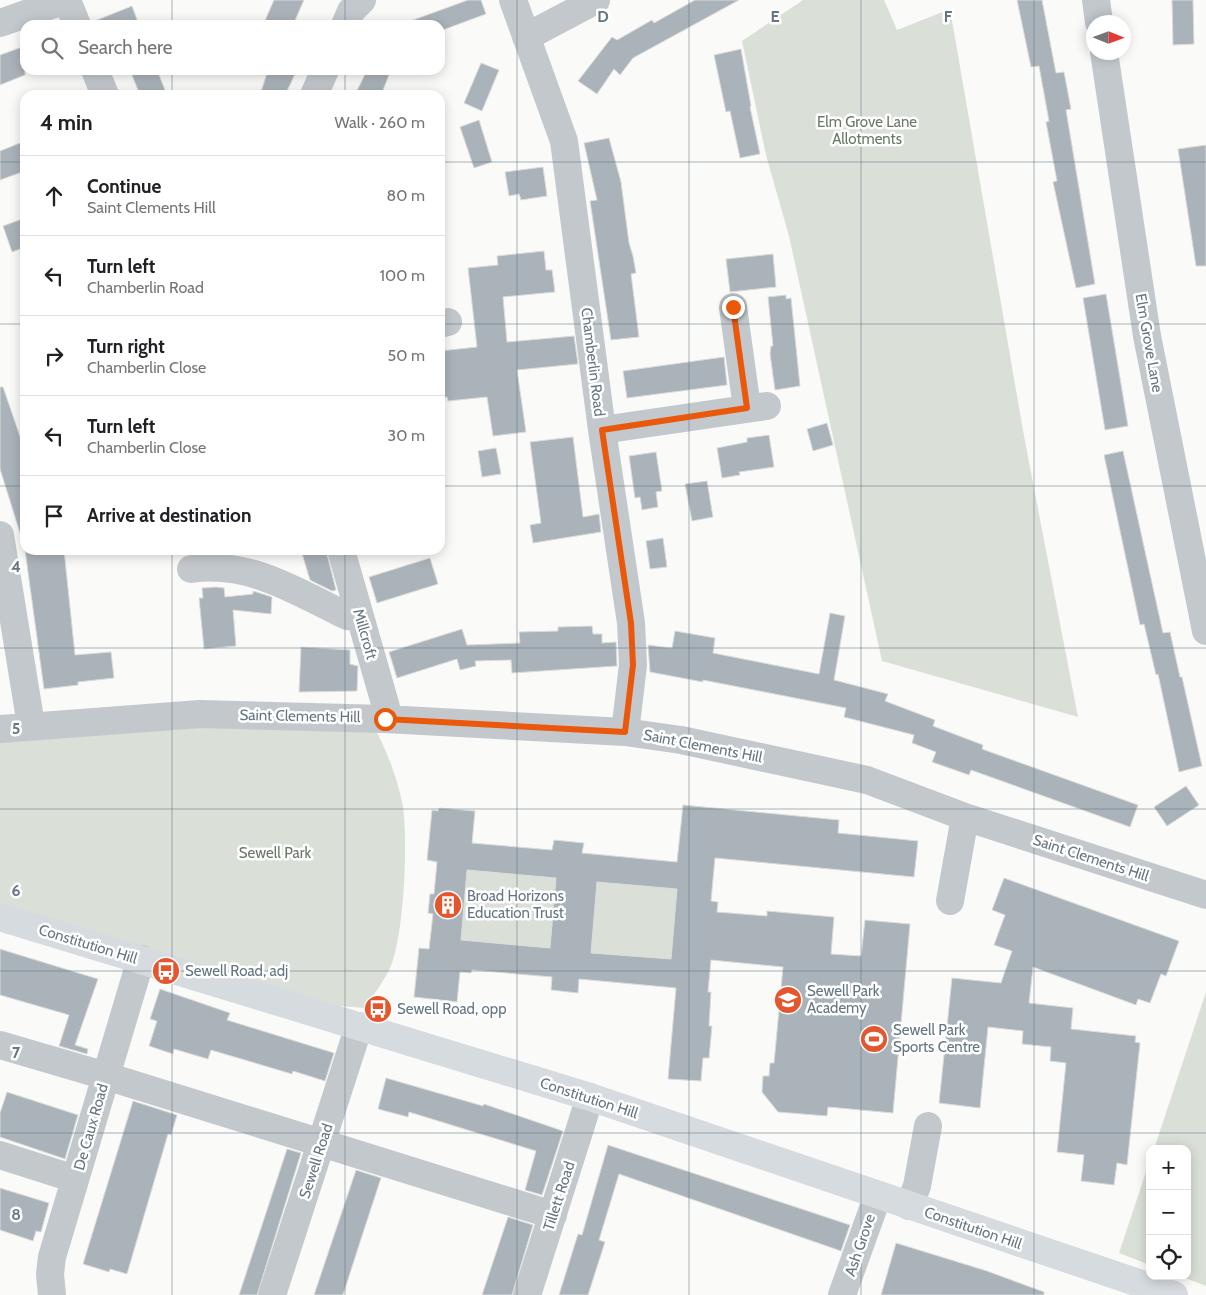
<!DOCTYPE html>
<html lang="en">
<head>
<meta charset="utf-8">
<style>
  body { margin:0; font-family:Cabin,sans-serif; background:#f2f2f2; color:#202124 }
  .controls { position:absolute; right:15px; bottom:15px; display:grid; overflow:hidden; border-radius:10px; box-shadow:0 2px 12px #0003 }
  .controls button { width:45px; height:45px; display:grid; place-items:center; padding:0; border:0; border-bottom:1px solid #e0e0e0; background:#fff; color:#202124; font:25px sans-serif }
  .compass { position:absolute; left:1086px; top:15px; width:45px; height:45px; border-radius:50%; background:#fff; box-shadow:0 2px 12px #0003; rotate:91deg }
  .stop { position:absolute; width:15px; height:15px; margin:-11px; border:4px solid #ea580c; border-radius:50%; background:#fff }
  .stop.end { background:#ea580c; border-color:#fff; box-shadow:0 1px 5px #0008 }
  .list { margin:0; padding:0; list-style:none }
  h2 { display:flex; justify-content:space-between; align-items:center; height:65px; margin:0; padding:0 20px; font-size:21px }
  h2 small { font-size:16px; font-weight:400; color:#757577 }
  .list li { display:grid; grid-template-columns:32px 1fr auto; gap:15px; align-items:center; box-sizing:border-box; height:80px; padding:0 20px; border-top:1px solid #e0e0e0 }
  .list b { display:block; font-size:19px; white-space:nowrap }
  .list p { margin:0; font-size:16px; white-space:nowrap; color:#757577 }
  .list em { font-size:16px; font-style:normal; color:#757577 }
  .icon { flex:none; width:28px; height:28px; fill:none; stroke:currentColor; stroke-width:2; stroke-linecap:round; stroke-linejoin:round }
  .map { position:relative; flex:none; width:1206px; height:1295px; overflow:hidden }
  .search { position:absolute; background:#fff; box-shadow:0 2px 12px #0003; left:20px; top:20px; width:425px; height:55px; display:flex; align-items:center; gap:12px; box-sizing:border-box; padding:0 18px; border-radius:15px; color:#757577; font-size:19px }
  .panel { position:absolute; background:#fff; box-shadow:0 2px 12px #0003; left:20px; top:90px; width:425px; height:465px; border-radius:15px }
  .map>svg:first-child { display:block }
  .green { fill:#dadfd7 }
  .building { fill:#aab3b9; stroke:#dcdcda; fill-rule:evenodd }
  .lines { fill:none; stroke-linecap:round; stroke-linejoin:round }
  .minor { stroke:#c3c8cc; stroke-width:28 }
  .major { stroke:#d6dbdf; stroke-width:28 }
  .route { stroke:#ea580c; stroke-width:6 }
  .grid { fill:none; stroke:#657683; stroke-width:1; stroke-opacity:0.55 }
  .labels { text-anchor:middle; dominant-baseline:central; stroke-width:5; stroke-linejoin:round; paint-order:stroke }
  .park-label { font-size:15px; fill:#687a64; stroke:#fff }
  .street-label { font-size:15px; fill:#657683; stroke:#fff }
  .poi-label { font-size:15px; fill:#657683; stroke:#fff; text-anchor:start }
  .grid-label { font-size:16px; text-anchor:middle; font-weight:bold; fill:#657683; stroke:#fff; stroke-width:5; stroke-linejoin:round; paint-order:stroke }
</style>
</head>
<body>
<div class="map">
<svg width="1206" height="1295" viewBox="0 0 1206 1295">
  <rect width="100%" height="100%" fill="#fafaf8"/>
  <path class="green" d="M803 0H884L897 30 950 9 1024 436 1078 717 882 661 789 236 766 155 742 41Z
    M373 725C387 751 398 779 403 807 408 844 404 932 391 966 384 981 374 994 365 1008L339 1006 0 905V737L104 727Z
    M467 870 556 878 550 948 461 940Z
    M597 882 677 889 671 959 591 953Z
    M1206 992V1286L1180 1276H1187V1149H1154Z
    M1150 1160V1265L1119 1253Z"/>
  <path class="building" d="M274 0H304L293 25H263Z
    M468 0H481L486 14 440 31V25H405V23Z
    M695 0H739L633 58 620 75 614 69 597 94 578 81 612 37 617 40 652 20 654 23Z
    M1017 0H1042L1056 73 1064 72 1071 109 1066 110 1095 284 1076 288 1053 182 1057 181 1046 122 1049 121 1039 66 1031 67Z
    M1172 0H1193L1194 44 1173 45Z
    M132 6 139 25H92V22Z
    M25 46V75L0 85V55Z
    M741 49 751 106 750 107 760 154 740 158 730 111 726 112 714 55Z
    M481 63 499 70 482 111 464 103Z
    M130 70H157L167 95H140Z
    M268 70H297L285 95H260Z
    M367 70H391L381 95H355Z
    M479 120 492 162 474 168 460 127Z
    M609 138 621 182 629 243 633 256 636 273 631 274 639 337 611 340 590 201 597 200 584 143Z
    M25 141V171L0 180V151Z
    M1206 145V266H1196L1178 149Z
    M543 167 547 196 521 200 519 194 509 196 505 172Z
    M25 218V247L12 252 3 226Z
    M544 251 546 270H552L555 292 503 297 507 342 574 336 578 364 517 370 526 432 493 436 487 397 448 401 447 397 440 398V351L477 347 468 268 498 265 497 256Z
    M773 254 776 287 730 292 726 259Z
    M1106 294 1128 426 1105 430 1083 298Z
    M786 295V299L791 298 800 386 775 390 770 354 771 346H773L768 297Z
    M724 357 727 385 627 398 623 371Z
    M0 387H3L25 451V535L21 536 0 469Z
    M827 423 833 445 813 451 807 429Z
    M769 435 774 467 739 472 740 475 722 478 717 448 747 442V438Z
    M573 437 583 517 599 514 601 532 533 543 530 525 541 523 530 442Z
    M496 448 501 474 482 477 478 451Z
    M1123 451 1163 633 1170 632 1180 677H1182L1202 766 1179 772 1158 674 1156 675 1144 624 1140 625 1104 455Z
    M656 452 662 491 656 492 658 507 642 510 640 497 635 498 629 456Z
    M707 481 713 517 692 521 685 484Z
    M663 538 667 567 650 569 646 541Z
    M25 550H64L75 655 111 652 114 678 78 682V685L44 689Z
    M301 550H326L336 590 332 591 310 580Z
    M430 558 438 584 377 603 369 577Z
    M216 587 224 588 225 597 253 594V591L272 597 271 614 233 610 236 646 204 649 199 598H203L202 588Z
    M830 613 845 616 834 680 888 694 885 701 935 720 933 726 983 745 982 749 1138 805 1130 827 971 770 969 775 932 762 936 752 912 743 914 735 844 717 846 708 703 680V682L650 672 648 645 672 648 675 631 715 638 713 653 819 674Z
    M592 626 593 634H602V643L616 642 617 666 512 673 511 660 475 661 476 666 460 670 457 659 397 678 389 652 462 629 467 645 520 643 519 632 558 631V627Z
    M301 647 350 650V664L358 666 357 691 299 692Z
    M1186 786 1199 805 1167 826 1154 807Z
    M683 805 839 820 838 833 918 841 914 877 715 858 711 901 718 902 717 912 767 916V911L834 917 831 954 861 956 865 920 910 924 893 1113 828 1107 827 1116 778 1112 762 1092 763 1076H769L770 1063H774L783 967 711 960 708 992H711L709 1026H712L709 1058H703L701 1081 668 1079 676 988 579 979 578 993 551 990 552 977 472 970 471 973 460 972 457 1002 414 997 419 948 429 949 433 914 428 913 430 894H434L437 862 427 860 432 810 438 811 439 808 475 811 472 843 552 850 554 840 584 843 582 853 677 862ZM467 870 556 878 550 948 461 940ZM597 882 677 889 671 959 591 953Z
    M1004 878 1179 941 1166 976 1161 974 1150 1003 1138 999 1136 1005 1033 967 1029 1003 1073 1008 1071 1029 1136 1036 1135 1042 1140 1043 1127 1165 1117 1163 1114 1185 1081 1181 1084 1155 1057 1152 1066 1063 1050 1061 1051 1047 1022 1044 1023 1031 988 1027 980 1108 939 1103 952 978 1001 983 1012 951 994 945 1005 915 992 910Z
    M0 949 98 979 75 1045 88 1049 87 1054 59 1046 69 1015 0 995Z
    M160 989 230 1013 227 1020 334 1053 325 1081 293 1071 292 1074 211 1050 208 1059 174 1049 173 1054 149 1046 157 1021 150 1019Z
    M386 1078 483 1106 484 1104 563 1131 542 1195 525 1190 536 1151 409 1112 408 1117 378 1109Z
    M7 1092 78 1115 65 1159 0 1137V1113Z
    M133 1101 177 1115 171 1135 168 1134 127 1274 110 1269 109 1272 83 1264Z
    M608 1145 850 1225 841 1251 619 1174 599 1240 605 1242 588 1295H559L578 1234 582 1235Z
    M287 1149 301 1153 257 1295H239Z
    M356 1170 381 1178 361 1239 343 1295H314Z
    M0 1188 49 1203 41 1232 36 1231 33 1241 0 1230Z
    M508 1217 533 1225 512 1295H482Z
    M896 1243 987 1271 1044 1292V1295H881Z"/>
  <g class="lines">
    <path class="minor" d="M67 0 77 25
      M513 0 564 141 602 430 631 623 633 665 625 732
      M1096 0 1099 22
      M0 23 66 0
      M345 25 351 11 362 0
      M526 37 596 0
      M1104 52 1147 336 1206 631
      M95 70 105 95
      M314 95 325 70
      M733 307 747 408
      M440 324 448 322
      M602 430 767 406
      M0 535 31 725
      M341 550 386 707 385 719
      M191 569C249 560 297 592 347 616L360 617
      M0 729 200 714 385 719 625 732 681 740 867 780 965 817 1206 895
      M950 901 965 817
      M0 1045 106 1076 553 1215
      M0 1155 75 1179
      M909 1206 917 1186 928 1126
      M52 1295 50 1274 52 1257 141 959
      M272 1295 359 1026
      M527 1295 590 1097
      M842 1295 878 1195"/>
    <path class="major" d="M0 917 590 1097 1174 1295"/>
  </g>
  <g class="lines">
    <path class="route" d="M385 719 625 732 633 665 631 623 602 430 747 408 733 307"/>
  </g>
  <path class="grid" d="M172 0V25M345 0V25M517 0V1295M689 0V1295M861 0V1295M1034 0V1295M172 70V95M345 70V95M0 162H25M440 162H1206M0 324H25M440 324H1206M0 486H25M440 486H1206M172 550V1295M345 550V1295M0 648H1206M0 809H1206M0 971H1206M0 1133H1206"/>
  <defs>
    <symbol id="building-disc" viewBox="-11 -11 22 22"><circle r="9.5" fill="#e4572e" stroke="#fff"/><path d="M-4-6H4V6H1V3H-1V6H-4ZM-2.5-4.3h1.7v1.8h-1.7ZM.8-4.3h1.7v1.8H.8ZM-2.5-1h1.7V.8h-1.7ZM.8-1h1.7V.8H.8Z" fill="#fff"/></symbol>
    <symbol id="bus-disc" viewBox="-11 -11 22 22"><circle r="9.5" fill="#e4572e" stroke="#fff"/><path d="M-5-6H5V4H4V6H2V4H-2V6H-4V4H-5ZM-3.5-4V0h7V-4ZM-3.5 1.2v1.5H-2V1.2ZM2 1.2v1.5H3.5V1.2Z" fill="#fff"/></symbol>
    <symbol id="school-disc" viewBox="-11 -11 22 22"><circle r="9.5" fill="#e4572e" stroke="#fff"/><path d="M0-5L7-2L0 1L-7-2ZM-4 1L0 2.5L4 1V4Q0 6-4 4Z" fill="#fff"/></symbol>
    <symbol id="stadium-disc" viewBox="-11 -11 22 22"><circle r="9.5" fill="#e4572e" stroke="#fff"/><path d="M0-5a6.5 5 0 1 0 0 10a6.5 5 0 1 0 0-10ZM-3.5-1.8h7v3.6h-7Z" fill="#fff"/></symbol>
  </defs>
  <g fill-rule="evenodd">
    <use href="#building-disc" x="432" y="889" width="32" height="32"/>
    <use href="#bus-disc" x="150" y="955" width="32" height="32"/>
    <use href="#school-disc" x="772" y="984" width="32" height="32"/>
    <use href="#bus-disc" x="362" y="993" width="32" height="32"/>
    <use href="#stadium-disc" x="858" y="1023" width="32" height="32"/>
  </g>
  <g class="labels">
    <g class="park-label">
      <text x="867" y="122">Elm Grove Lane<tspan x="867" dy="17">Allotments</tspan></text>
      <text x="275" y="853">Sewell Park</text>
    </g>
    <g class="street-label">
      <text transform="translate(1149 343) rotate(80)">Elm Grove Lane</text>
      <text transform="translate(593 362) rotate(83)">Chamberlin Road</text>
      <text transform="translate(365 634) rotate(74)">Millcroft</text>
      <text transform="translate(300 716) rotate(1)">Saint Clements Hill</text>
      <text transform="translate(703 746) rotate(11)">Saint Clements Hill</text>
      <text transform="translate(1091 858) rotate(18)">Saint Clements Hill</text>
      <text transform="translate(88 944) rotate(17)">Constitution Hill</text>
      <text transform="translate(589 1098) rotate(18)">Constitution Hill</text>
      <text transform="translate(91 1127) rotate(-74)">De Caux Road</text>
      <text transform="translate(316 1161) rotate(-72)">Sewell Road</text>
      <text transform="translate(559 1196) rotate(-72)">Tillett Road</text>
      <text transform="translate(973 1228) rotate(19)">Constitution Hill</text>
      <text transform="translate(860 1245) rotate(-71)">Ash Grove</text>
    </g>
    <g class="poi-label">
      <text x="467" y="896">Broad Horizons<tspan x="467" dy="17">Education Trust</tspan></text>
      <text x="185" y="971">Sewell Road, adj</text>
      <text x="807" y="991">Sewell Park<tspan x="807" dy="17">Academy</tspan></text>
      <text x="397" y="1009">Sewell Road, opp</text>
      <text x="893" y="1030">Sewell Park<tspan x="893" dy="17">Sports Centre</tspan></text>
    </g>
  </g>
  <g class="grid-label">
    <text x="603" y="22">D</text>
    <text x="775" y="22">E</text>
    <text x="948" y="22">F</text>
    <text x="16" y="572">4</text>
    <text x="16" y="734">5</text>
    <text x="16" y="896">6</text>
    <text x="16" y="1058">7</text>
    <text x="16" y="1220">8</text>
  </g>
</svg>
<div class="controls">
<button>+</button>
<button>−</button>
<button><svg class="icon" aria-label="locate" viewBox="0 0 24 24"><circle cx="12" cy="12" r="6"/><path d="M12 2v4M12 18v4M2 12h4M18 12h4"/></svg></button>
</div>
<svg class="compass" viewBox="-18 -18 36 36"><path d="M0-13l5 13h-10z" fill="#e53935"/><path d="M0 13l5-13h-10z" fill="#757577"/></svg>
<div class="stop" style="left:385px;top:719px"></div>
<div class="stop end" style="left:733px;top:307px"></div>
<div class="search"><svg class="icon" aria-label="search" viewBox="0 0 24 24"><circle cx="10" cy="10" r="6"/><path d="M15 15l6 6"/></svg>Search here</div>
<section class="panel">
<h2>4 min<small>Walk · 260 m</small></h2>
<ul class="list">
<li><svg class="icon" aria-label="ahead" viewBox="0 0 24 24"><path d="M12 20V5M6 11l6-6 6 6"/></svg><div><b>Continue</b><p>Saint Clements Hill</p></div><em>80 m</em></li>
<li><svg class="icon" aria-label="left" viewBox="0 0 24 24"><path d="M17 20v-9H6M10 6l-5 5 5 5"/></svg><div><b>Turn left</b><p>Chamberlin Road</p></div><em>100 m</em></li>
<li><svg class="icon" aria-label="right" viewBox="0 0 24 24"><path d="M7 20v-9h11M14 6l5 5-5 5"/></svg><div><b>Turn right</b><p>Chamberlin Close</p></div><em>50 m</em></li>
<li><svg class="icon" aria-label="left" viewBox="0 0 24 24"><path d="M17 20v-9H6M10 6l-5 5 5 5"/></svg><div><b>Turn left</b><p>Chamberlin Close</p></div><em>30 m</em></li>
<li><svg class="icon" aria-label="arrive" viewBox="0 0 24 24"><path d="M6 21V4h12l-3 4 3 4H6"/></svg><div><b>Arrive at destination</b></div></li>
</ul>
</section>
</div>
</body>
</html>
